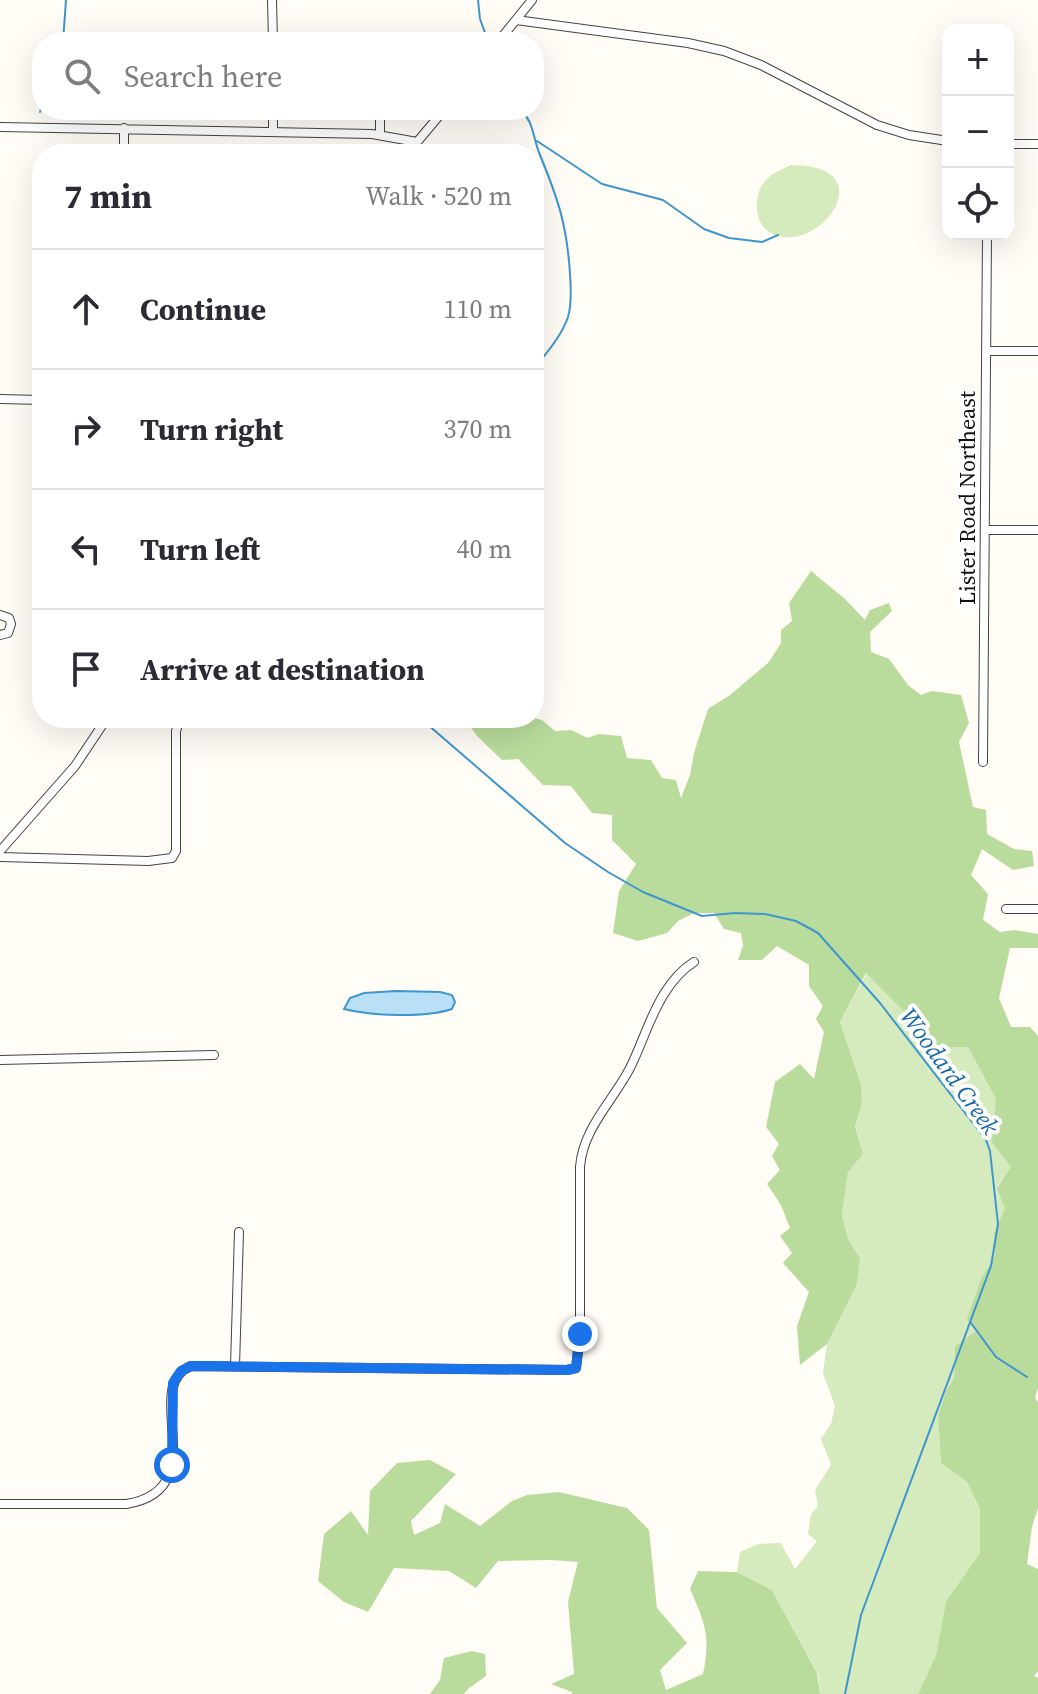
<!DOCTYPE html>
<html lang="en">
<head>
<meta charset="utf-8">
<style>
  body { margin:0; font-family:"Source Serif 4",serif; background:#f7f7f7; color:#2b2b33 }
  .controls { position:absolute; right:24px; top:24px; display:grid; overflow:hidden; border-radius:16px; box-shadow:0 8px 32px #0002 }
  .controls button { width:72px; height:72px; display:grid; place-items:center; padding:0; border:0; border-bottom:2px solid #e1e1e2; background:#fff; color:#2b2b33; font:40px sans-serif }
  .stop { position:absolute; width:24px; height:24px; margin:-18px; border:6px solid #1a73e8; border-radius:50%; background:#fff }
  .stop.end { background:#1a73e8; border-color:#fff; box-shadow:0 2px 8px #0008 }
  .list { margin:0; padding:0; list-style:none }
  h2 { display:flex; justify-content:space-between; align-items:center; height:104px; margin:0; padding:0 32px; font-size:34px }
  h2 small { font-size:26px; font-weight:400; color:#7c7c81 }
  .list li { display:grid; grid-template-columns:52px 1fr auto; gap:24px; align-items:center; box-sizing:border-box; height:120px; padding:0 32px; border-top:2px solid #e1e1e2 }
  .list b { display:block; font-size:30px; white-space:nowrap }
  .list em { font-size:26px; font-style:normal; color:#7c7c81 }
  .icon { flex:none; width:44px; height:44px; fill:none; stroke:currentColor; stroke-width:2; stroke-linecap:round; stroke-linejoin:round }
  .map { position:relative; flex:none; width:1038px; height:1694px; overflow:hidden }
  .search { position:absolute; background:#fff; box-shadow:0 8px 32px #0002; left:32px; top:32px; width:512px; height:88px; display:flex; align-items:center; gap:20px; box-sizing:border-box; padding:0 28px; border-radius:32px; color:#7c7c81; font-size:30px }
  .panel { position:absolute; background:#fff; box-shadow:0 8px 32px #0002; left:32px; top:144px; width:512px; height:584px; border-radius:32px }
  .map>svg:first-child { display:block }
  .green { fill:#d5ebbd }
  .forest { fill:#b9dc9c }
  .water { fill:#b9e0f7; stroke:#3f96cf; stroke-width:2 }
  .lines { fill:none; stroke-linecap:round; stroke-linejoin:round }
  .stream { stroke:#3f96cf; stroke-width:2 }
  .minor-casing { stroke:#444; stroke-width:10 }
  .minor { stroke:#fff; stroke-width:8 }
  .route { stroke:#1a73e8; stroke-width:10 }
  .labels { text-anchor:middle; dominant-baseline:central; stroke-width:8; stroke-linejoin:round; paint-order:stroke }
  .street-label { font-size:22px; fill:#111; stroke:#fff }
  .water-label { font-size:24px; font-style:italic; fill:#1768a6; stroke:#fff }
</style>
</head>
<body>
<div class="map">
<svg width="1038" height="1694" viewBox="0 0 1038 1694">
  <rect width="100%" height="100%" fill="#fffdf5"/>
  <path class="green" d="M791 165C889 165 815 261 769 232 755 223 754 201 761 187 767 175 780 170 791 165Z
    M867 973 940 1048 968 1047 996 1099 993 1142 1011 1167 1005 1208 994 1233 995 1255 982 1277 976 1331 955 1346 954 1378 946 1391 938 1416 941 1463 967 1482 980 1511V1553L946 1601 936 1655 918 1694H820L818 1674 772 1590 737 1572 740 1552 758 1544 781 1543 795 1569 817 1541 808 1534 811 1514 818 1506 815 1490 831 1465 821 1439 831 1424 835 1406 823 1373 827 1344 857 1284 860 1258 848 1239 842 1215 848 1172 863 1154 855 1125 862 1104 861 1084 840 1022Z"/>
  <path class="forest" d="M811 571 845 599 865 620 870 610 889 603 892 611 870 632 871 652 889 659 908 685 921 695 932 691 961 695 969 723 959 742 973 807 986 810 987 834 1014 849 1032 851 1034 866 1013 870 982 849 971 875 988 894 983 920 1000 932 1014 930 1038 934V948H1010L999 998 1011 1027H1030L1038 1036V1388L1035 1397 1038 1403V1508L1032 1527 1027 1564 1038 1569V1671L1034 1676 1038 1678V1694H918L936 1655 946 1601 980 1553V1510L967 1482 941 1463 938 1416 946 1391 954 1378 955 1346 976 1331 967 1319 982 1277 995 1255 994 1233 1005 1208 997 1189 1011 1167 992 1142 996 1099 968 1047 940 1048 866 973 840 1022 861 1084 862 1104 855 1126 863 1154 848 1172 842 1215 848 1239 860 1258 857 1284 827 1344 800 1365 797 1326 809 1292 783 1263 792 1253 780 1236 790 1228 781 1205 767 1184 780 1170 772 1156 779 1144 766 1127 775 1082 800 1064 814 1079 824 1032 816 1019 823 1006 809 986V965L777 946 762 960H738L743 946 741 933 724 929 714 913H694L678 921 667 933 638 941 613 933 619 891 636 864 612 840V815L592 813 571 786 543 785 518 759 502 760 477 736 464 718H534L542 720 555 731 571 730 588 738 598 734 621 736 627 758 651 760 662 778 676 780 681 798 690 775 694 753 708 709 730 695 768 663 781 643V630L792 621 789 603Z
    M430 1460 456 1474 411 1521 414 1535 440 1523 445 1504 480 1526 512 1501 527 1495 559 1492 627 1508 649 1530 657 1608 687 1643 660 1670 666 1690 703 1674C711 1637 705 1623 690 1589L698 1571 737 1572 772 1590 817 1673 820 1694H572V1692L551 1684 574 1674 568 1602 578 1562 551 1560 498 1561 476 1588 449 1571 394 1568 368 1612 344 1602 318 1581 324 1534 351 1511 368 1535 370 1491 397 1463Z
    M472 1651 485 1654 486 1676 468 1689 464 1694H430L440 1680 444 1658Z"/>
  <path class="water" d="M396 991 440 992 452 995 455 1002 452 1009C425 1018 371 1016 344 1009L350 998 364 993Z"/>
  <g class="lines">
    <path class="stream" d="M478 0 480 19 488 41
      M63 42 66 0
      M521 110C534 122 533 139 540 155 558 199 567 225 570 274 571 288 572 304 568 317 561 337 547 352 534 369
      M40 112 42 106
      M537 141 602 184 663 200 704 229 729 238 762 242 778 235
      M420 718 565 843 608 872 643 892 702 916 735 913 765 914 796 921 818 933 880 1003 986 1140 990 1151 998 1224 991 1266 861 1615 845 1694
      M971 1323 996 1357 1027 1377"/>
    <defs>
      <path id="minor" d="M272 0 273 42
        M516 20 688 43 724 51 761 65 877 125 909 135 948 141
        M498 42 532 0
        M273 110V132
        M0 127 372 134 417 142
        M124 128V154
        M380 134V110
        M1008 144H1038
        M407 154 444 110
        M986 351H1038
        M0 399 42 400
        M986 530H1038
        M0 615 9 618 11 624 8 633 0 635
        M983 762 987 234
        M0 851 75 766 107 718
        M0 857 148 861 172 858 176 851V731L180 718
        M1006 909H1038
        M0 1060 214 1055
        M235 1366 239 1232
        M0 1504H126C216 1490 139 1386 191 1366L567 1370 576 1368 580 1334V1167C583 1128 613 1101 630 1068 642 1044 650 1016 664 994 672 981 681 970 694 962"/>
    </defs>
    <use href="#minor" class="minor-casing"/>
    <use href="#minor" class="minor"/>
  </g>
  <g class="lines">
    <path class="route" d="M172 1465 173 1383 181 1371 191 1366 567 1370 576 1368 580 1334"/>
  </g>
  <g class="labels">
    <g class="street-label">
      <text transform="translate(967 498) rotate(-90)">Lister Road Northeast</text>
    </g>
    <g class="water-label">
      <text transform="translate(950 1071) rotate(54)">Woodard Creek</text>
    </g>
  </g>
</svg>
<div class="controls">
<button>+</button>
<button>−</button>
<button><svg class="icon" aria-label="locate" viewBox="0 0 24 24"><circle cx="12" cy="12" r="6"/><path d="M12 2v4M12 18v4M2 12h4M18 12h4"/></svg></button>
</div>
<div class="stop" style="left:172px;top:1465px"></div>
<div class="stop end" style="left:580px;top:1334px"></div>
<div class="search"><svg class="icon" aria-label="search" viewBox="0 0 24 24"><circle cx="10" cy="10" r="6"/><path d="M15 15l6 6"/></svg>Search here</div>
<section class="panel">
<h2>7 min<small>Walk · 520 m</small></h2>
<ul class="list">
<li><svg class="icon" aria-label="ahead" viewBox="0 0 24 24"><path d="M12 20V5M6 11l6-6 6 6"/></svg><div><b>Continue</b></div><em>110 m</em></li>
<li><svg class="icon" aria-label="right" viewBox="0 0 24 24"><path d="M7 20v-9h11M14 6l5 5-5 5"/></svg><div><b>Turn right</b></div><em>370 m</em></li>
<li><svg class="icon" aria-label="left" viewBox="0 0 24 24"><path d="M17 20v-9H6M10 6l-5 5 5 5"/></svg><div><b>Turn left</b></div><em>40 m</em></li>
<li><svg class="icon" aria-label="arrive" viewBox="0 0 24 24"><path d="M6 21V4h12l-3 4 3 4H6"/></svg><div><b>Arrive at destination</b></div></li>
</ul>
</section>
</div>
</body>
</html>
